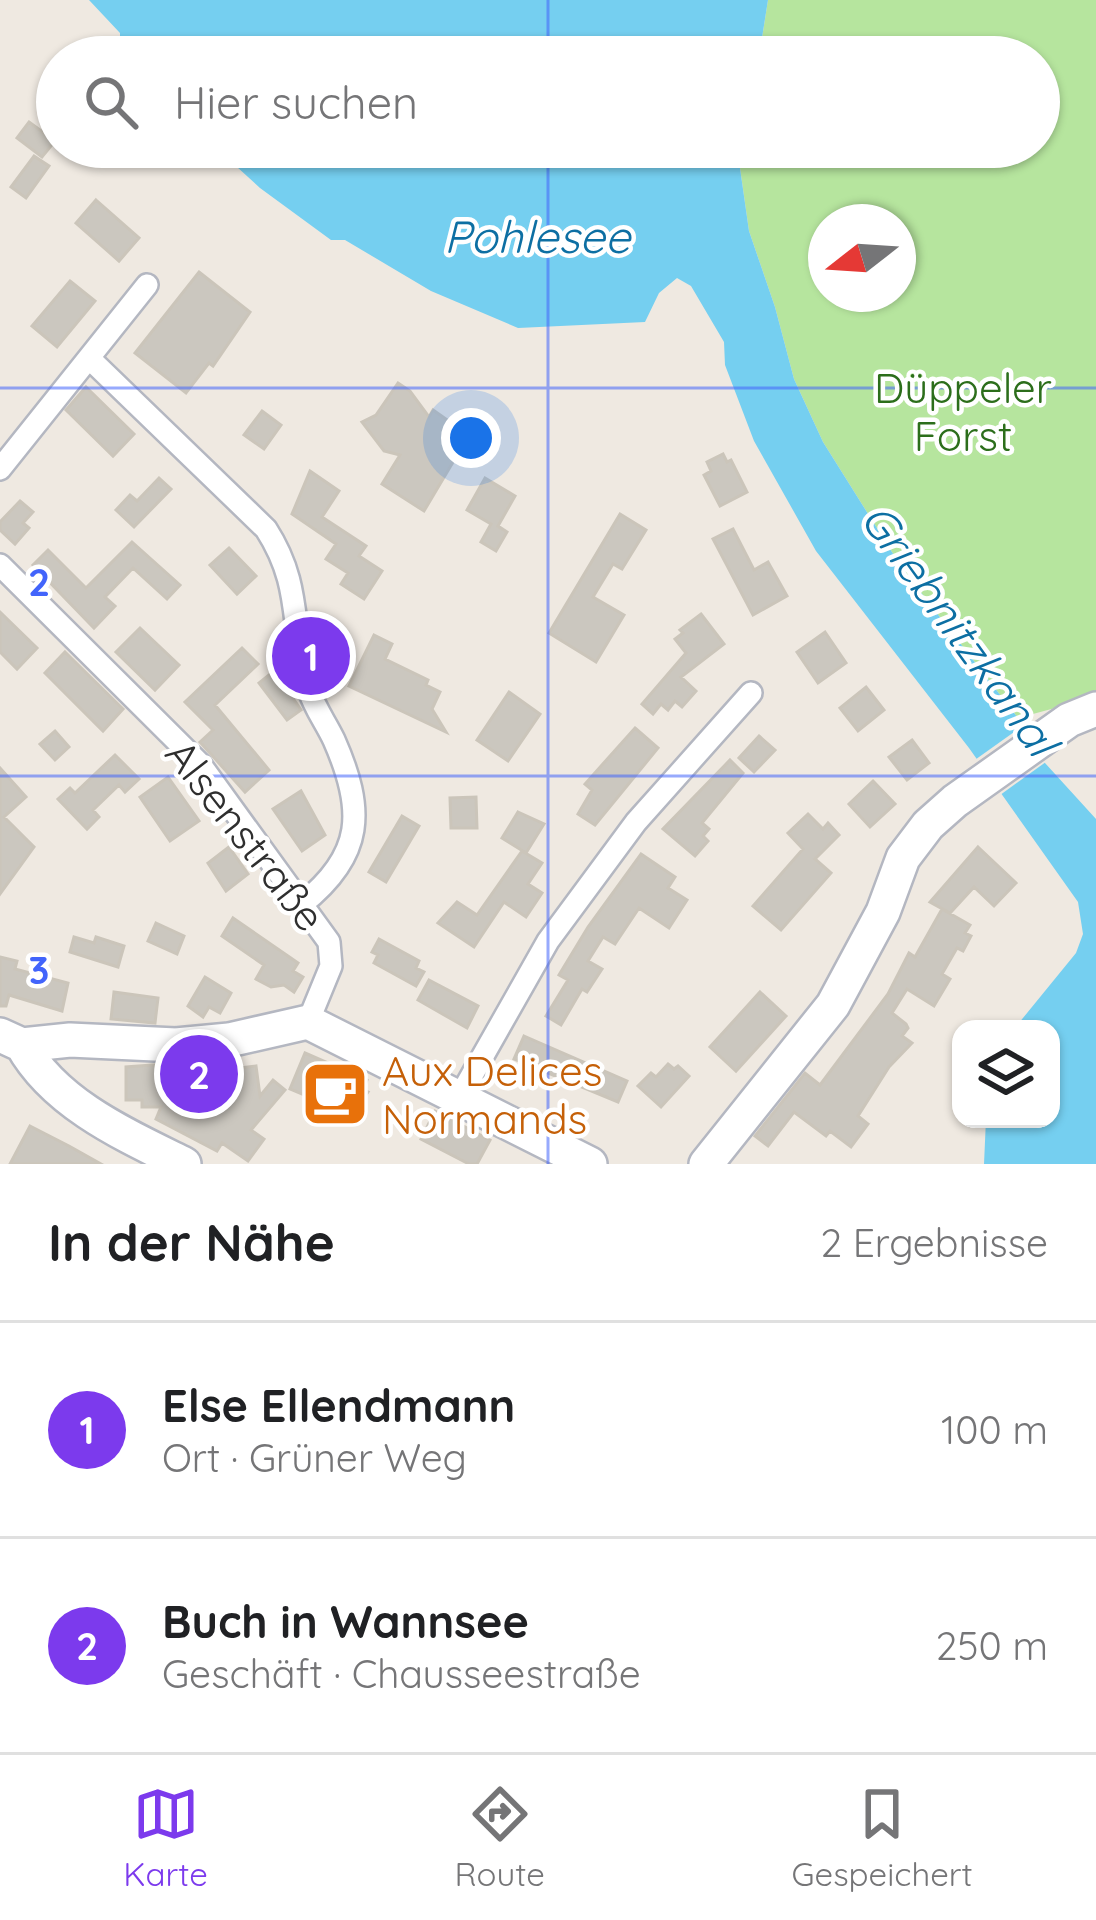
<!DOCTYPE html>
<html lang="de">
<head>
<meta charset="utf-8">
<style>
  body { margin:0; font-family:Quicksand,sans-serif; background:#f2f2f2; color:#202124 }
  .controls { position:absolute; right:36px; bottom:36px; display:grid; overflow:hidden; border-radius:24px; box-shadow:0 3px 9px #0004 }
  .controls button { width:108px; height:108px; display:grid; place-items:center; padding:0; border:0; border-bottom:3px solid #e0e0e0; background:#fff; color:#202124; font:60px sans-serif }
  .compass { position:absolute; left:808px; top:204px; width:108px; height:108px; border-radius:50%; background:#fff; box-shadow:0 3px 9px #0004; rotate:253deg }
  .you { position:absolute; left:471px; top:438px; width:42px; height:42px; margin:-30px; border:9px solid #fff; border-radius:50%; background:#1a73e8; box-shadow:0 0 0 18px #1a73e833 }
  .badge { display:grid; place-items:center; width:78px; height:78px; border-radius:50%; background:#7c3aed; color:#fff; font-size:39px; font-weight:700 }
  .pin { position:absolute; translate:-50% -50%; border:6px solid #fff; box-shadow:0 3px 12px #0006 }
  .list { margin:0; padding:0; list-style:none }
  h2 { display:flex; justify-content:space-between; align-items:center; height:156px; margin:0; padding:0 48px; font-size:51px }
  h2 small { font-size:39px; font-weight:400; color:#757577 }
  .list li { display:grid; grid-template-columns:78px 1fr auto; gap:36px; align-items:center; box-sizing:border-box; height:216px; padding:0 48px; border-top:3px solid #e0e0e0 }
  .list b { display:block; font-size:45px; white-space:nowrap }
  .list p { margin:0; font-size:39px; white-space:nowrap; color:#757577 }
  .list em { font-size:39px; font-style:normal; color:#757577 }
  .icon { flex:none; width:66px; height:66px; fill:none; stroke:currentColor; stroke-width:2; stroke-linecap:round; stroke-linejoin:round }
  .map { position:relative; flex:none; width:1096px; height:1164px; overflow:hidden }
  .search { position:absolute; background:#fff; box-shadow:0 3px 9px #0004; left:36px; right:36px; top:36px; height:132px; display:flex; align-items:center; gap:30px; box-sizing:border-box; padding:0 42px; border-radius:66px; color:#757577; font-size:45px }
  .sheet { height:588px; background:#fff }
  nav { display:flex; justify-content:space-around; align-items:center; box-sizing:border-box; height:168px; border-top:3px solid #e0e0e0; background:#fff; font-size:33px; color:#757577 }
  nav a { display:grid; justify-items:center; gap:6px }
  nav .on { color:#7c3aed }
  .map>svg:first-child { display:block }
  .green { fill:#b6e59e; fill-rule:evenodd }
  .water { fill:#75cff0 }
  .pier { fill:#efe9e1 }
  .building { fill:#cbc7bf; stroke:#cbc5ba; stroke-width:3 }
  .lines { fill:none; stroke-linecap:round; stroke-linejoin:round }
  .street-casing { stroke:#b4b7c1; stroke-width:26 }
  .secondary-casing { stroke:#b4b7c1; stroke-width:38 }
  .street { stroke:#fff; stroke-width:21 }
  .secondary { stroke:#fff; stroke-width:33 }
  .grid { fill:none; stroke:#4264fb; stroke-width:3; stroke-opacity:0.55 }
  .labels { text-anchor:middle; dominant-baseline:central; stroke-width:9; stroke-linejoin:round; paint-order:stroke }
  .park-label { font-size:42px; fill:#2c6e1b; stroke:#fff }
  .street-label { font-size:42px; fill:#2e2e2e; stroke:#fff }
  .food-label { font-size:42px; fill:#c56008; stroke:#fff; text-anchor:start }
  .water-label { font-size:45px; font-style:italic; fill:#0d6fa3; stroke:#fff }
  .grid-label { font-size:39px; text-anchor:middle; font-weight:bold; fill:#4264fb; stroke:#fff; stroke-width:9; stroke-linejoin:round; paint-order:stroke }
</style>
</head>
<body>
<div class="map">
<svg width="1096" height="1164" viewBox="0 0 1096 1164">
  <rect width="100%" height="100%" fill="#efe9e1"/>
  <path class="green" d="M768 0H1096V697L1018 718 902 568 823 442 794 379 775 307 749 231 737 147H1039V57H759ZM826 222H898V294H826Z"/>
  <path class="water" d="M89 0H768L759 57H119L112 50 120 43V33Z
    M215 147H737L749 231 775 307 794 379 823 442 902 568 1018 718 1045 763 1096 819V1164H984L986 1119H1051V1029H1014L1076 953 1083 934 1078 902 969 748 816 551 754 441 725 365 724 342 691 286 677 278 659 293 645 322 518 328 431 291 345 240H331L260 188Z"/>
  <path class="pier" d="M1028 722 1050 759 996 798 972 762Z"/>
  <path class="building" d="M29 122 55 141 42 157 17 138Z
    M34 156 49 166 26 198 11 187Z
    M96 200 139 238 119 261 76 223Z
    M199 272 250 312 213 366 209 363 186 393 135 353Z
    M70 281 95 301 57 347 32 326Z
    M398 383 410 391 429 417 433 410 460 429 489 442 480 461 459 452 424 511 382 484 400 455 384 451 362 422 376 415Z
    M86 387 134 434 113 456 66 410Z
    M262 411 281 425 264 449 244 435Z
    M723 454 727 462 731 460 747 492 720 506 704 475 711 471 707 462Z
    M310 471 339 491 322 517 366 546 359 556 382 571 364 599 341 584 348 573 326 559 336 544 292 514Z
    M159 478 171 489 134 527 116 510 130 495 137 501Z
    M485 478 515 496 498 526 507 532 496 551 481 542 491 524 467 510Z
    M20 501 33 512 23 523 29 528 15 544 0 530V522Z
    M620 514 646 530 622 569 613 564 593 597 624 615 596 662 549 633Z
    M733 529 754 570 768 562 787 596 753 615 713 539Z
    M132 542 180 585 167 599 133 568 105 597 115 606 94 628 33 565 48 550 86 588Z
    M229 548 256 576 237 594 210 565Z
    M0 612 37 648 17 669 0 652Z
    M701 614 724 644 681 677 696 691 682 707 675 701 668 710 661 704 653 714 642 704 686 653 675 639 683 633 680 630Z
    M140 628 179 665 155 690 116 652Z
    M825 632 846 663 818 683 797 652Z
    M374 635 392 644 385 659 428 680 426 685 440 692 432 709 446 732 349 686Z
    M242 648 258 664 215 705 269 770 245 792 200 742 213 730 185 702Z
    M65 652 123 709 103 731 45 673Z
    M274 671 301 710 287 720 259 683Z
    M866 687 884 710 858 731 840 708Z
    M509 692 540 714 508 761 477 740Z
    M635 728 658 748 595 825 578 814 592 790 585 784Z
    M55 731 69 747 55 760 40 744Z
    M759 736 775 750 754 772 739 758Z
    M912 740 929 763 907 780 889 757Z
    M115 755 139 779 125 792 119 785 93 810 99 817 87 829 58 799 70 788 75 793Z
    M730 760 743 773 702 823 709 829 703 836 708 841 695 856 663 829Z
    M0 768 26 797 4 817 34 847 0 894Z
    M168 777 199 821 170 841 140 797Z
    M873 781 895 804 870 827 849 804Z
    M301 791 325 835 302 851 273 809Z
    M476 797 477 828H451L450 798Z
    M518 812 544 824 526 853 502 838Z
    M808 814 823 829 828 823 839 835 815 859 831 873 781 930 753 906 803 849 788 833Z
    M402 816 419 826 386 882 369 872Z
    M229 847 248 874 226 891 208 863Z
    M978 847 1016 883 994 906 974 887 950 913 930 902Z
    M522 851 542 863 528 884 542 893 526 917 504 902 474 947 438 923 457 902 477 915Z
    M641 854 675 877 668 888 687 900 669 928 639 908 615 944 603 937 588 961 602 969 587 992 582 989 561 1025 546 1016 568 980 559 975 588 927Z
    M942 909 970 925 965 933 971 936 963 951 957 948 942 974 950 979 934 1006 907 989 892 1013 906 1024 908 1028 902 1036 912 1043 889 1067 858 1116 868 1124 851 1147 830 1131 826 1136 794 1112 768 1146 755 1136 805 1073 820 1085 888 994 909 953 915 957Z
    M233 918 298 963 293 971 303 977 294 992 284 985 271 987 256 979 264 965 222 936Z
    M156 923 184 936 177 954 148 941Z
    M74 937 94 943 96 937 124 946 118 967 70 952Z
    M379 939 419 961 416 968 424 972 416 986 374 963 378 955 372 952Z
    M0 957 17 961 15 969 68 983 62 1011 9 995 6 1006H0Z
    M205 977 231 993 220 1013 209 1007 203 1017 188 1006Z
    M429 980 478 1006 467 1028 418 1000Z
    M114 992 158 998 155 1023 111 1019Z
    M760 992 786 1016 736 1071 710 1047Z
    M524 1036 627 1081 618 1102 514 1059Z
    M305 1053 367 1080 363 1090 368 1092 352 1115 290 1089Z
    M668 1064 674 1069 678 1066 689 1076 661 1107 638 1086 651 1073 656 1077Z
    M152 1065H161V1071L206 1068V1072L256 1066 260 1096 273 1080 285 1090 251 1130 264 1139 248 1161 222 1143 217 1151 156 1119 161 1107H142V1100H126V1067Z
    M435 1111 490 1140 477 1164H469L421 1139Z
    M30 1126 69 1146 101 1164H10Z"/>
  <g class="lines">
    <defs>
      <path id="street" d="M89 358 266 529C304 588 289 628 309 690 314 707 326 723 334 740 365 810 364 855 302 904
        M0 469 147 285
        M0 565 200 764 329 942 331 966 308 1022
        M459 1098 548 941 636 822 751 693"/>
      <path id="secondary" d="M0 1035 22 1045 70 1040 176 1045 229 1040 308 1022 590 1164
        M22 1045C55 1104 125 1135 184 1164
        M706 1164 833 1005 883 912 903 858 928 825 955 801 1069 720 1096 709"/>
    </defs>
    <use href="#street" class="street-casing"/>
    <use href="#secondary" class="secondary-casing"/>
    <use href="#street" class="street"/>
    <use href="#secondary" class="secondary"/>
  </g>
  <path class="grid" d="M548 0V57M548 147V1164M0 388H1096M0 776H1096"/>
  <defs>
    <symbol id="cafe-square" viewBox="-11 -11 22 22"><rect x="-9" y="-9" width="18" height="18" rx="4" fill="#e8710a" stroke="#fff"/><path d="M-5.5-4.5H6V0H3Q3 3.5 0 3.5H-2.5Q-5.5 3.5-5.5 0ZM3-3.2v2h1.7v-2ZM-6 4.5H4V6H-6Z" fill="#fff"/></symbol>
  </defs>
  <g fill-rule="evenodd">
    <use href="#cafe-square" x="297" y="1056" width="76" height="76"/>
  </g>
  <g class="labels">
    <g class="park-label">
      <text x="963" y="387">Düppeler<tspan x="963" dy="48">Forst</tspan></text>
    </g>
    <g class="street-label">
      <text transform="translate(246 835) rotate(52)">Alsenstraße</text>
    </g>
    <g class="food-label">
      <text x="382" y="1070">Aux Delices<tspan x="382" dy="48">Normands</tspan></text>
    </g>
    <g class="water-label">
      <text x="537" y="236">Pohlesee</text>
      <text transform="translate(960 629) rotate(54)">Griebnitzkanal</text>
    </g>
  </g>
  <g class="grid-label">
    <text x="39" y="596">2</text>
    <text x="39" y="984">3</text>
  </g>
</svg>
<div class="controls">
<button><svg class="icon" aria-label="layers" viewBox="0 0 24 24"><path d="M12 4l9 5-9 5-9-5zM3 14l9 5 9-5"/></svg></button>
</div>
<svg class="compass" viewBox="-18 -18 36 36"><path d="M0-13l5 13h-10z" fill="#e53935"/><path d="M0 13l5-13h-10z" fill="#757577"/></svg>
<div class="you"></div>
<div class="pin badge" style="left:311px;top:656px">1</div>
<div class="pin badge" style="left:199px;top:1074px">2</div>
<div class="search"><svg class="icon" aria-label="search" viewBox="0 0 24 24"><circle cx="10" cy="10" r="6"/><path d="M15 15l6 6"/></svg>Hier suchen</div>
</div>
<section class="sheet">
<h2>In der Nähe<small>2 Ergebnisse</small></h2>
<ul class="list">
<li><span class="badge">1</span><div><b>Else Ellendmann</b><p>Ort · Grüner Weg</p></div><em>100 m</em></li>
<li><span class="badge">2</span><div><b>Buch in Wannsee</b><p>Geschäft · Chausseestraße</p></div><em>250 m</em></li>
</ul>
</section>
<nav>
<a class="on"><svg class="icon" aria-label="map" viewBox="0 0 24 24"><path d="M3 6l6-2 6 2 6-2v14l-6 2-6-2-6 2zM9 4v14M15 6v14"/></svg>Karte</a>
<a><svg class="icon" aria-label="directions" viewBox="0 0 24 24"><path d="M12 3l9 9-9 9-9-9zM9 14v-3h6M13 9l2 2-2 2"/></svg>Route</a>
<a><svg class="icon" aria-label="saved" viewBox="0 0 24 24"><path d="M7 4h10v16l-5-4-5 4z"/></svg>Gespeichert</a>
</nav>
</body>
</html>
